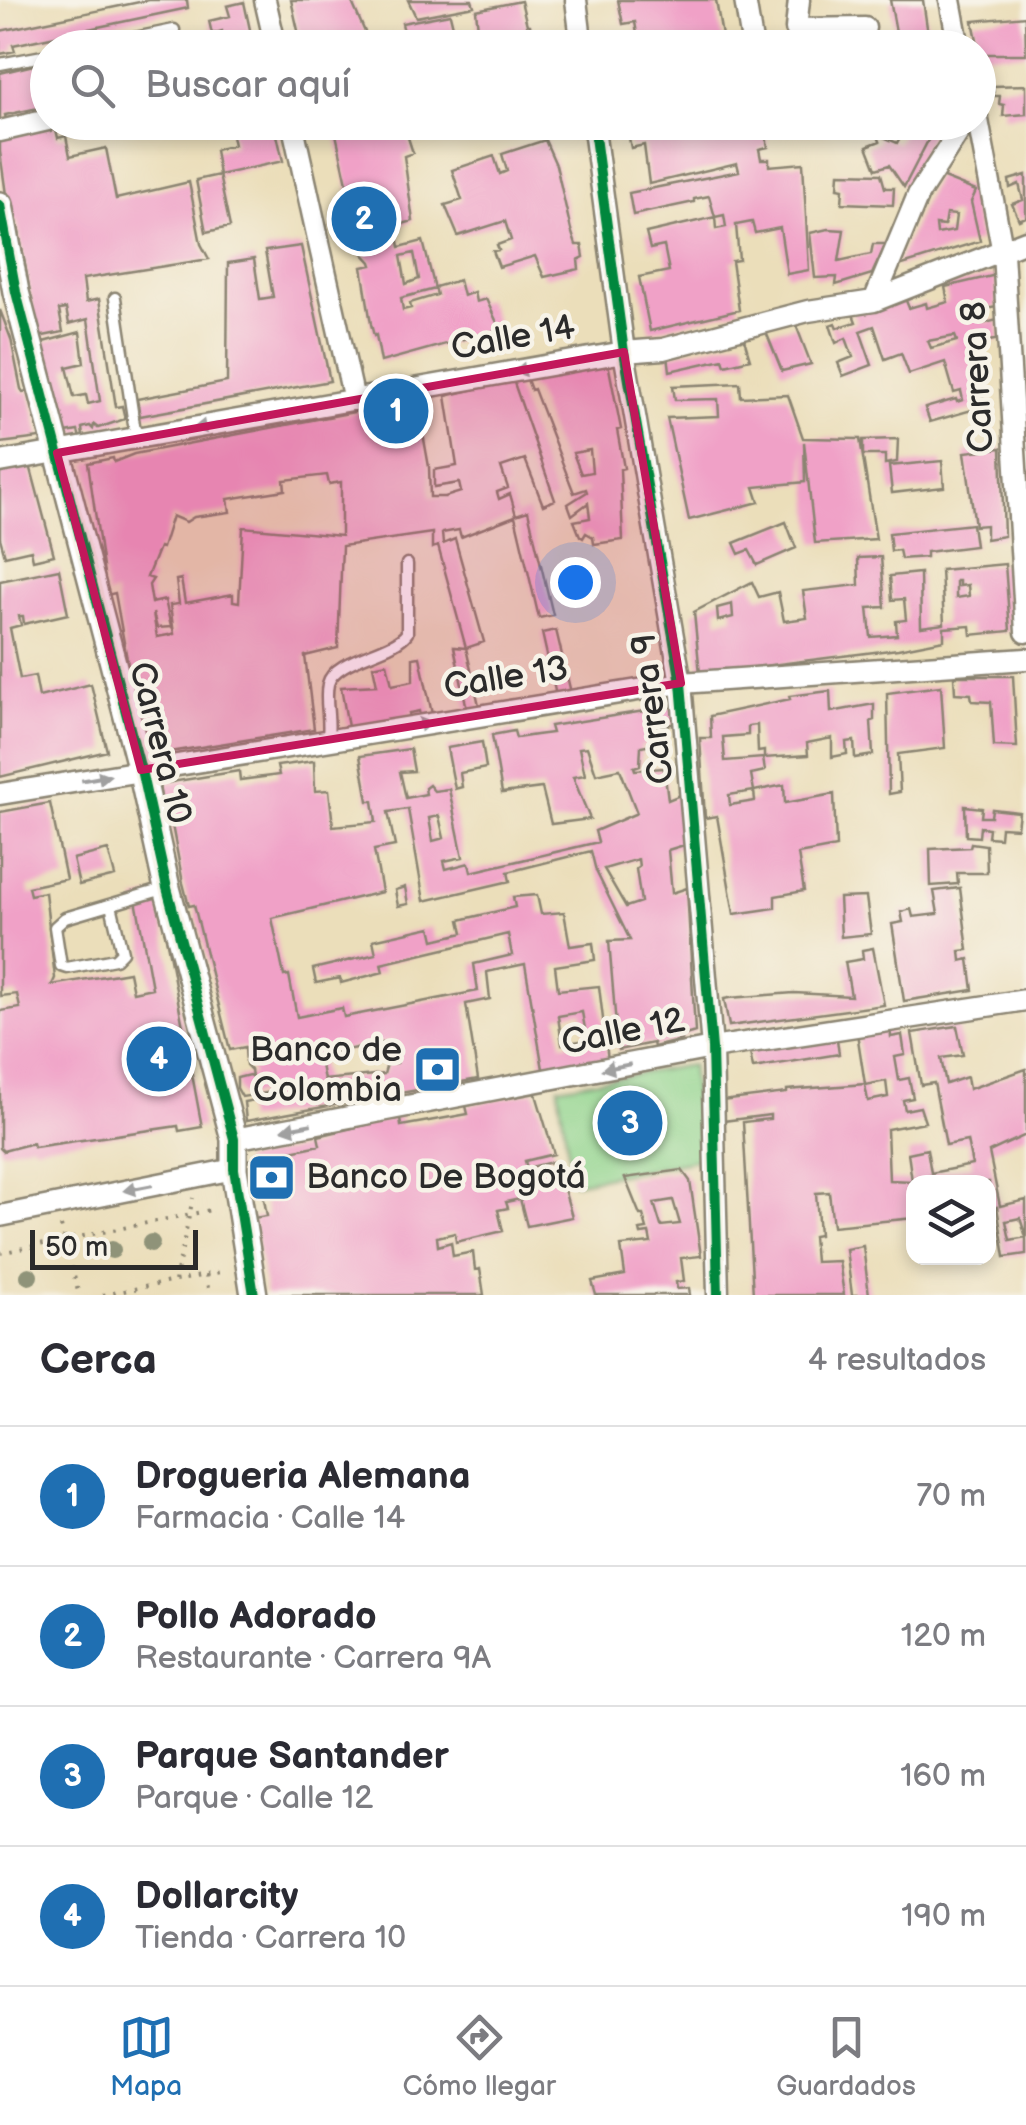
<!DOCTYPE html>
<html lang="es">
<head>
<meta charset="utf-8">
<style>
  body { margin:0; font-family:"Balsamiq Sans",sans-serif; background:#f2f2f3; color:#2b2b33 }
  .controls { position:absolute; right:30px; bottom:30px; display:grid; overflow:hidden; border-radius:20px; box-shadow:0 5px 15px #0003 }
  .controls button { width:90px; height:90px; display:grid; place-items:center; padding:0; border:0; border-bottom:2px solid #e1e1e2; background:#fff; color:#2b2b33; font:50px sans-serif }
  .scale { position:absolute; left:30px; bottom:25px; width:168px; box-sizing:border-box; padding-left:10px; border:5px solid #2b2b2b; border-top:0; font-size:28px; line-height:35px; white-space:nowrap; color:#2b2b2b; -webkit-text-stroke:8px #f7f3e8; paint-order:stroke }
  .you { position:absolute; left:575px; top:582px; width:35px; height:35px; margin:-25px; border:8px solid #fff; border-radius:50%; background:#1a73e8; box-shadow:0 0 0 15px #1a73e833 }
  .badge { display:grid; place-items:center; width:65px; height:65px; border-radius:50%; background:#1f6fb2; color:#fff; font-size:32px; font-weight:700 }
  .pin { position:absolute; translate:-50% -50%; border:5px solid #fff; box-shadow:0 2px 10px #0006 }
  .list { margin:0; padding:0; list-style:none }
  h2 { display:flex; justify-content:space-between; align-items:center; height:130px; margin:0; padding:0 40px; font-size:42px }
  h2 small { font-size:32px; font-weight:400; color:#7c7c81 }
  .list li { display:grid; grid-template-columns:65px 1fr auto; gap:30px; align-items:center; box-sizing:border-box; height:140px; padding:0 40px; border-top:2px solid #e1e1e2 }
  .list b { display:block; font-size:38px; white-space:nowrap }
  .list p { margin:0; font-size:32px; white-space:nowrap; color:#7c7c81 }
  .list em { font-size:32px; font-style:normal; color:#7c7c81 }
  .icon { flex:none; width:55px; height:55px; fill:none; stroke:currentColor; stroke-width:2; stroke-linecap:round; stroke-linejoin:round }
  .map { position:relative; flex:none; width:1026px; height:1295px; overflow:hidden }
  .search { position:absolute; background:#fff; box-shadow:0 5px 15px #0003; left:30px; right:30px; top:30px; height:110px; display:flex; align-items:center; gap:25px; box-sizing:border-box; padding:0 35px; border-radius:55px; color:#7c7c81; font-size:38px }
  .sheet { height:690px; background:#fff }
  nav { display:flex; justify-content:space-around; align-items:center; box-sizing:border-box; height:140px; border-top:2px solid #e1e1e2; background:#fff; font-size:28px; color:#7c7c81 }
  nav a { display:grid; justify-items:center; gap:5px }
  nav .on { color:#1f6fb2 }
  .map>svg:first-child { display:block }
  .green { fill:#91d48d; stroke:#5e805c; stroke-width:2.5 }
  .building { fill:#f0a1c7; fill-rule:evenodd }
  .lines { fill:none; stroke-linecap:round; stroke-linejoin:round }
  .service-casing { stroke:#8b8472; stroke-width:15 }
  .minor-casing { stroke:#8b8472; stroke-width:25 }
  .tertiary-casing { stroke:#8b8472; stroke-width:30 }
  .path { stroke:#8b8472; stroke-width:4; stroke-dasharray:2.5 8; stroke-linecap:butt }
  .service { stroke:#fff; stroke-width:10 }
  .minor { stroke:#fff; stroke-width:20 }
  .tertiary { stroke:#fff; stroke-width:25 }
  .cycleway-casing { stroke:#f7f3e8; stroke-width:16 }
  .cycleway { stroke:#00873e; stroke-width:10 }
  .tree { fill:#8f9379 }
  .oneway { fill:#a0a0a0 }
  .marked { fill:#c2185b; fill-opacity:0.2; stroke:#c2185b; stroke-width:8; stroke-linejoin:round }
  .labels { text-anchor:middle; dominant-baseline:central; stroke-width:9; stroke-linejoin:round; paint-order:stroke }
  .street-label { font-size:35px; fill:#2b2b2b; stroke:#f7f3e8 }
  .poi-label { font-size:35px; fill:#2b2b2b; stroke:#f7f3e8; text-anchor:end }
</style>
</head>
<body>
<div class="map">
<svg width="1026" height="1295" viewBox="0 0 1026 1295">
  <rect width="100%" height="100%" fill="#f7f3e8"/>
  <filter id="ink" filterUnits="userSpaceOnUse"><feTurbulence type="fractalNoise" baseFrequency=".01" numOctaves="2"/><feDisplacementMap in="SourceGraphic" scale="20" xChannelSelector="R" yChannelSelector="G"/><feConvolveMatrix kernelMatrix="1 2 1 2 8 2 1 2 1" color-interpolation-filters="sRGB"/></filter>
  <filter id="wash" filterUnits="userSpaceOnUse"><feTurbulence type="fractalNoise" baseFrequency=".0048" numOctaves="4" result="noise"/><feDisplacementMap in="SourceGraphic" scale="40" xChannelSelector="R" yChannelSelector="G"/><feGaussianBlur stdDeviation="2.25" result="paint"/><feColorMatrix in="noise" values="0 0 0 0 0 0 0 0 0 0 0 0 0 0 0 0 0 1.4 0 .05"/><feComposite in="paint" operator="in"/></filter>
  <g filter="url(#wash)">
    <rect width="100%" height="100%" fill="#ebdeba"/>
    <path class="green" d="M691 1065 701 1159 573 1183 558 1087Z"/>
    <g id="blocks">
      <path class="building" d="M149 0H187L188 8 13 45 15 51 0 54V31Z
        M291 0H351L372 48H302Z
        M408 0H472L474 6 416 17Z
        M618 0H716L724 48H627L625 36 637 34 635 22 623 24Z
        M890 0H923L930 48H899Z
        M521 1 527 25H530L533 48H507L506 43 500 44 501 48H480L476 10Z
        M244 2 254 48H225L222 31 212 34 209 21 230 16 227 6Z
        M450 14 457 43 459 42 461 48H407L402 23Z
        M1025 16 1026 54H980L973 21Z
        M839 30V40L862 39 863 48H827V43H819V48H791L790 34Z
        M42 63 48 75V106L5 115 6 119 0 120V73Z
        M1026 85V114L1003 116 1004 105 999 104 1000 96H994L993 86Z
        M229 122H274L283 161 219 175 215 150 234 145Z
        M379 122H403L413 153 404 156 413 221 395 226 393 237 398 236 400 247 423 241 435 289 401 298 403 310 411 308 410 303 437 295 435 287 459 280 463 296 474 292 476 302 486 299 500 329 381 362 376 335 374 336 371 324 362 267 372 265 371 262 358 248 356 238 359 237 336 134ZM414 253 419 279 406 284 401 256Z
        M640 122H691L697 141 725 134 724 128 715 130 713 122H770L772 129 765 131 768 147 759 149 761 159H769V166L803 163 809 270 787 274 780 228 755 233 752 222 736 225 739 260 732 261 739 310 650 331 639 277 669 271 664 246 650 249 646 233 715 217 716 229 726 227 724 215 715 217 709 196 694 199V202L633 215 629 193 739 171 737 163 649 184 644 145 631 148 629 138 642 135Z
        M908 122H942L939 129 935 127 904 187 889 165 876 169 867 146 880 141 877 134 897 143Z
        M55 125 58 138 66 136 70 156 106 148 116 199 189 182 201 244 209 259 83 279 86 302 99 299 116 407 122 406 125 419 98 428 94 425 93 429 90 426 82 428 83 437 80 438 78 431 60 434 36 344 80 332 84 363 67 367 74 397 86 395 88 404 100 401 88 319 69 324 66 309 59 310 63 332 38 337 17 221 10 223 0 152V137Z
        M545 140 556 165 571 230 576 245H582L584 257 578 260 579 269 544 277 535 256 499 267 493 251 499 250 497 245 511 240 505 221 458 236 445 205 462 200 452 170 494 156 500 174 507 171 502 154Z
        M839 173 881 174 885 188H894L893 205 842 203 843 189 838 188Z
        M219 175 230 227 206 232 196 180Z
        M936 175 976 191 971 202 980 241 896 267ZM946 214 956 215 954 231 937 234 936 225 944 226Z
        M1026 175V217L1019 220 1012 204 1023 200 1019 184 1010 188 1009 180Z
        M828 229 844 230 839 261 871 254 873 244H886L872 274 836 285 837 277 815 278 810 233Z
        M301 246 330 381 140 416 137 399 227 382 228 263 254 259 260 299 273 297 265 251Z
        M996 275 997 307 985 309 986 323 997 320 1000 339 989 341 988 334 972 339 978 361 972 362 986 406 930 422 925 408 956 399 957 402 963 400 961 391 954 393 945 362 909 374 901 353 885 359 874 326 860 331 872 365 843 376 838 363 853 357 846 338 836 343 830 325 835 323 837 328 856 322 851 309 902 291 909 308 926 303 927 308 948 302 945 287ZM955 336 957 341 931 348 928 341Z
        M0 310 11 339 21 389 23 392 30 391 40 438 0 443Z
        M796 325 811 364 782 371 766 332Z
        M744 339 750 359 725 365 723 359 670 371 668 355Z
        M608 363 621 429 617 430 624 468 620 469 623 540 594 544 593 537 586 533 583 538 580 536 574 521 590 518 588 503 572 515 568 504 587 492 586 489 574 493 534 389 531 390 526 377ZM590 450 592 472 581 474 573 453Z
        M513 380 555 500 543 505 525 459 501 467 508 488 497 492 499 499 510 494 516 515 528 511 553 615 539 618 515 516 461 537 459 530 442 533 443 544 455 539 484 642 466 648 481 714H468L454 647 466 648 438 546 432 548V533L342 546 338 648 305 656 314 729 150 755 129 670 115 593 107 595 88 463 113 458 114 462 134 454 417 400 429 467 430 497H445L461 492 459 483 434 487V470L457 466 446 396ZM327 475 329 484 341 482V536L243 527 239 602 233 601V594L185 603 181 579 176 580 179 604 170 605 174 634 157 637 153 613 157 628 171 627 165 600 152 603 149 585 153 579 147 577 159 547 162 548 172 516 186 522 194 517 230 512 228 499 285 490 284 480Z
        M740 383 741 397 788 395 803 438 860 439 876 539 815 543 804 442 805 482 754 487 759 502 689 520 667 418 719 416 718 399 675 400 673 386Z
        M898 439 897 462 885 464V455H863V440Z
        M1001 448 1004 536 986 539V525L975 526 965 452Z
        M942 461 944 487 892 493 889 466Z
        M30 465 54 555 33 560 31 550 5 556 0 538V469Z
        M786 522 796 548 757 565 749 550 739 554 734 543Z
        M972 524 975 546 926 552V557L901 559 899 550 891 551 889 533Z
        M881 557 885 607 868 608 871 637 897 635 896 621 906 620 904 599 892 600 890 576 920 573 921 627 944 624 941 570 1005 564 1010 631 971 635 970 626 944 628V640L898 649 700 674 694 612 752 582 759 597 778 592 784 621 807 618 803 591 859 585 858 558ZM956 581H959V586L968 585 969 596 956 598ZM732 604 733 617 718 621 717 608Z
        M59 569 68 614 24 624 23 616H19L21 625 10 628 20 679 35 676 39 697 91 684 107 751 0 777V581Z
        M556 630 572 697 557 700 542 633Z
        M420 657 432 714 420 716 419 711 415 712 409 713 410 718 399 721 348 727 341 687 377 685 373 666 387 663 392 685 413 681V658Z
        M954 676H1013L1017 747 994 746 991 702 972 701 971 694 955 693Z
        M941 686 945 748 898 754 900 792 889 794 887 693Z
        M830 691 831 712 874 704V720L871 721 873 755 855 758 854 741 846 742 847 754 832 757V738L807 743 808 755 764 758V751L758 752 757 725 748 726V735L723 737 725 761 763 758 765 771 751 774 754 791 729 795 730 805 755 801 754 791 784 785 785 803 834 794 836 847 798 854 804 891 775 896V908L734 914 717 816 705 818 700 738H711L710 716 790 699 789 696Z
        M676 706 677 723 652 728V744L641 746 640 765 634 767 635 770 664 768 668 800 680 795 684 845 668 850 672 893 687 888 695 1032 682 1036V1040L654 1047 653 1043 618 1050 609 941 630 940 596 871 591 851 508 872 510 881 424 901 408 809 388 812 395 846 374 850 382 892 272 918 284 976 289 975 297 1017 342 1008 344 1017 478 991 474 964 512 955 508 934 381 964 383 972 341 983 340 978 316 983 313 969 376 954 373 940 431 927 434 940 463 933 460 920 515 907 513 897 537 895 541 914 564 912 570 946 593 943 595 960 555 966 558 990 599 986 608 1060 543 1069 525 964 487 972 490 999 466 1004 478 1079 246 1121 244 1102 264 1098 267 1093 242 1097 237 1088V1078L249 1075 252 1077 251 1070 246 1065 245 1047 230 1050 194 905 189 906 183 883 172 825 164 823 159 784 239 771 240 780 279 775 277 766 314 761 315 791 329 790 333 826 376 822 373 801H368L360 756 410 749 414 771 400 772 406 798 426 794 425 788 429 785 434 791 449 789 463 857 444 861 446 869 469 863 471 872 598 842 595 831 637 813 620 769 596 774 587 747 579 748 585 775 573 777 590 819 551 824 542 788 502 793 492 735 514 731 516 738 536 735 552 733 550 726ZM439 816 444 838 433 841 429 818ZM638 859 639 867 636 869 641 902 626 907 604 869ZM582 1012 587 1040 562 1044 558 1016ZM393 1041 397 1063 387 1064 384 1074 324 1080 319 1055Z
        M482 742 486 768 460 773 462 787 455 789 447 748Z
        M50 803 66 879 28 887 30 895 45 892 55 978 52 985 129 972 133 992 152 988 136 900 158 895 202 1127 179 1131 178 1126 34 1147 33 1143 3 1151 0 1148V1011L20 1008 17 994 0 996V812Z
        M965 806 982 808 981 817H991L992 809 1019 812 1017 828 1001 827 1000 838 988 837 989 828 980 827 979 837 966 836Z
        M971 843 986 845 987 873H957L958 884 931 886 930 849 970 847Z
        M108 850 115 876 79 885 73 859Z
        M405 887 408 904 398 906 395 890Z
        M960 888 968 950 960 951 961 961 969 959 973 990 904 1001 892 924 903 922 901 912 911 909 913 917 938 914 934 891Z
        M866 897 871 934 841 937 839 898Z
        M873 948 884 1005 729 1026 724 999 729 998 794 993 851 996 845 962 863 959 862 950Z
        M890 1026 891 1037 902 1035 905 1055 895 1057 899 1080 909 1078 913 1098 903 1100 905 1110 920 1107 925 1122 887 1129 889 1180 912 1181 908 1153 927 1149 931 1173 972 1165 967 1141 946 1145 934 1083 921 1085 912 1033 957 1026 963 1055 941 1058 946 1084 967 1077 969 1089 1026 1069V1135L989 1152 1000 1206 1026 1200V1254L1005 1257 997 1207 989 1208V1182H914V1218L833 1226 829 1192 816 1193 819 1235 813 1236 815 1262 839 1261 844 1295H753L743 1122 770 1119V1115L723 1121 721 1101 787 1093V1090L865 1084 857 1033ZM886 1081 888 1097 868 1101 865 1085ZM1020 1218 1026 1237 1010 1240 1006 1221Z
        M836 1033 839 1054 753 1068 749 1048Z
        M535 1091 554 1154 525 1161 527 1168 556 1161 572 1217 527 1226 520 1199 506 1202 508 1208 498 1210 503 1231 456 1242 455 1233 437 1237 438 1246 451 1242 453 1256 473 1252 475 1270 480 1269 484 1295H266L253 1218 267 1216 262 1188 248 1191 243 1161 320 1145 318 1136 400 1117 401 1126 468 1114 466 1106Z
        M682 1170 690 1181 701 1256 681 1258 684 1281 676 1282 677 1289 689 1288 690 1295H596L592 1281 625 1275 621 1246 651 1243 649 1233 641 1234 640 1230 647 1229 643 1215H640L625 1178ZM673 1200 680 1224 661 1226 654 1203Z
        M863 1246 869 1295H852L846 1249Z"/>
    </g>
  </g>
  <g filter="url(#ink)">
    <use href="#blocks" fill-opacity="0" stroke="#8b8472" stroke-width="2.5"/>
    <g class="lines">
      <defs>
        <path id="service" d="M86 48 174 30
          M0 64 48 55
          M115 298 136 438
          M327 740C332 724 324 702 328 684 334 658 393 653 407 633V564
          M111 905 122 952 115 959 67 968 61 966 55 927 65 918 167 888"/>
        <path id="minor" d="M265 0 276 48
          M576 0 582 48
          M745 0 753 48
          M799 0 796 29 865 28
          M950 0 959 48
          M978 120 1003 253 1026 632
          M292 122 354 400
          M593 122 624 352 681 683 712 1048 718 1295
          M0 131 48 120
          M874 301 918 195 965 122
          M0 462 624 352 663 349 808 311 874 301 1026 241
          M0 794 681 683 1026 659
          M234 1139 712 1048 1026 1000
          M0 1216 234 1169"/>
        <path id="tertiary" d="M0 205 16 292 141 770 167 888 234 1139V1169L254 1295"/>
      </defs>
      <use href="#service" class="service-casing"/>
      <use href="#minor" class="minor-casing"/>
      <use href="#tertiary" class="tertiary-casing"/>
      <path class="path" d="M61 1226 79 1295
        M0 1253 216 1209
        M206 1275 209 1295
        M175 1281 193 1198
        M103 1295 226 1271"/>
      <use href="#service" class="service"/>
      <use href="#minor" class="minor"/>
      <use href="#tertiary" class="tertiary"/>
      <defs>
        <path id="cycleway" d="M593 122 624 352 681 683 712 1048 718 1295
          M0 205 16 292 141 770 167 888 234 1139V1169L254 1295"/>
      </defs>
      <use href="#cycleway" class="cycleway-casing"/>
      <use href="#cycleway" class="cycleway"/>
    </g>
    <g class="tree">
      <circle cx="151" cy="1243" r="9"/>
      <circle cx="112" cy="1250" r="9"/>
      <circle cx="29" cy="1276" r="9"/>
    </g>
    <defs><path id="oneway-solid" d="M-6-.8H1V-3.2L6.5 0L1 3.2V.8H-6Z" transform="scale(2.5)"/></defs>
    <g class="oneway">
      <use href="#oneway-solid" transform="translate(528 369) rotate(170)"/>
      <use href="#oneway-solid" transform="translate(208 426) rotate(170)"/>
      <use href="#oneway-solid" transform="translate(417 725) rotate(-9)"/>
      <use href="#oneway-solid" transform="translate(96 778) rotate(-10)"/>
      <use href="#oneway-solid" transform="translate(616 1067) rotate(169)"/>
      <use href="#oneway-solid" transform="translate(297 1127) rotate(169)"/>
      <use href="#oneway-solid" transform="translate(138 1188) rotate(169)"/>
    </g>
  </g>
  <path class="marked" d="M624 352 681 683 141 770 57 453Z"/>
  <defs>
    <symbol id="bank-square" viewBox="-11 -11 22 22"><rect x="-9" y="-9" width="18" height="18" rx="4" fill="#1f6fb2" stroke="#f7f3e8"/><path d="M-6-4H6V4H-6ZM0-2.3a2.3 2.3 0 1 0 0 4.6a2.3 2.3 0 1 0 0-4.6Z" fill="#fff"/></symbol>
  </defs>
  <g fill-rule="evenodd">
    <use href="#bank-square" x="410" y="1042" width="55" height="55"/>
    <use href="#bank-square" x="244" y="1150" width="55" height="55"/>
  </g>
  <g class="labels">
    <g class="street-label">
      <text transform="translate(513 338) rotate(-10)">Calle 14</text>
      <text transform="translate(978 377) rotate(-93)">Carrera 8</text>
      <text transform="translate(506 678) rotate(-9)">Calle 13</text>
      <text transform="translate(653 709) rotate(-97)">Carrera 9</text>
      <text transform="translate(160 743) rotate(76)">Carrera 10</text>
      <text transform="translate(623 1032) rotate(-11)">Calle 12</text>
    </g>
    <g class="poi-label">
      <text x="402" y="1050">Banco de<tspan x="402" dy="40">Colombia</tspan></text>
      <text x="306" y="1177" text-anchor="start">Banco De Bogotá</text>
    </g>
  </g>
</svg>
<div class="controls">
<button><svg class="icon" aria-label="layers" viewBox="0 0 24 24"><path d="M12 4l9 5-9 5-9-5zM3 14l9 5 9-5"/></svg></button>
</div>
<div class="scale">50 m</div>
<div class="you"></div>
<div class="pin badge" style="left:396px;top:411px">1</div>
<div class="pin badge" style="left:364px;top:219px">2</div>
<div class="pin badge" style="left:630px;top:1123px">3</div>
<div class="pin badge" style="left:159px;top:1059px">4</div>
<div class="search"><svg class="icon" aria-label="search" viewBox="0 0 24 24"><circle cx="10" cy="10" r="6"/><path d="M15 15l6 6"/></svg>Buscar aquí</div>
</div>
<section class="sheet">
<h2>Cerca<small>4 resultados</small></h2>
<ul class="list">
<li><span class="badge">1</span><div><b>Drogueria Alemana</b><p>Farmacia · Calle 14</p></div><em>70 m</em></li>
<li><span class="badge">2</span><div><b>Pollo Adorado</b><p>Restaurante · Carrera 9A</p></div><em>120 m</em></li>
<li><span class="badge">3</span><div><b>Parque Santander</b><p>Parque · Calle 12</p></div><em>160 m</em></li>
<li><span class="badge">4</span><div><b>Dollarcity</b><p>Tienda · Carrera 10</p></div><em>190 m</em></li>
</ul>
</section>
<nav>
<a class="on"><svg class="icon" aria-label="map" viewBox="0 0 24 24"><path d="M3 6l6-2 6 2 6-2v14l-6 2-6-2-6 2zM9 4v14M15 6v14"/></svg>Mapa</a>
<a><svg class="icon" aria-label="directions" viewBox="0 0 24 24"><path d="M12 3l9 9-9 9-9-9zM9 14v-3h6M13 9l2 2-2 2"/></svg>Cómo llegar</a>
<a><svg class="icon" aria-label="saved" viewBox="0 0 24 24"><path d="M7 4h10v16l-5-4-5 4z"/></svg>Guardados</a>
</nav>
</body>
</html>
